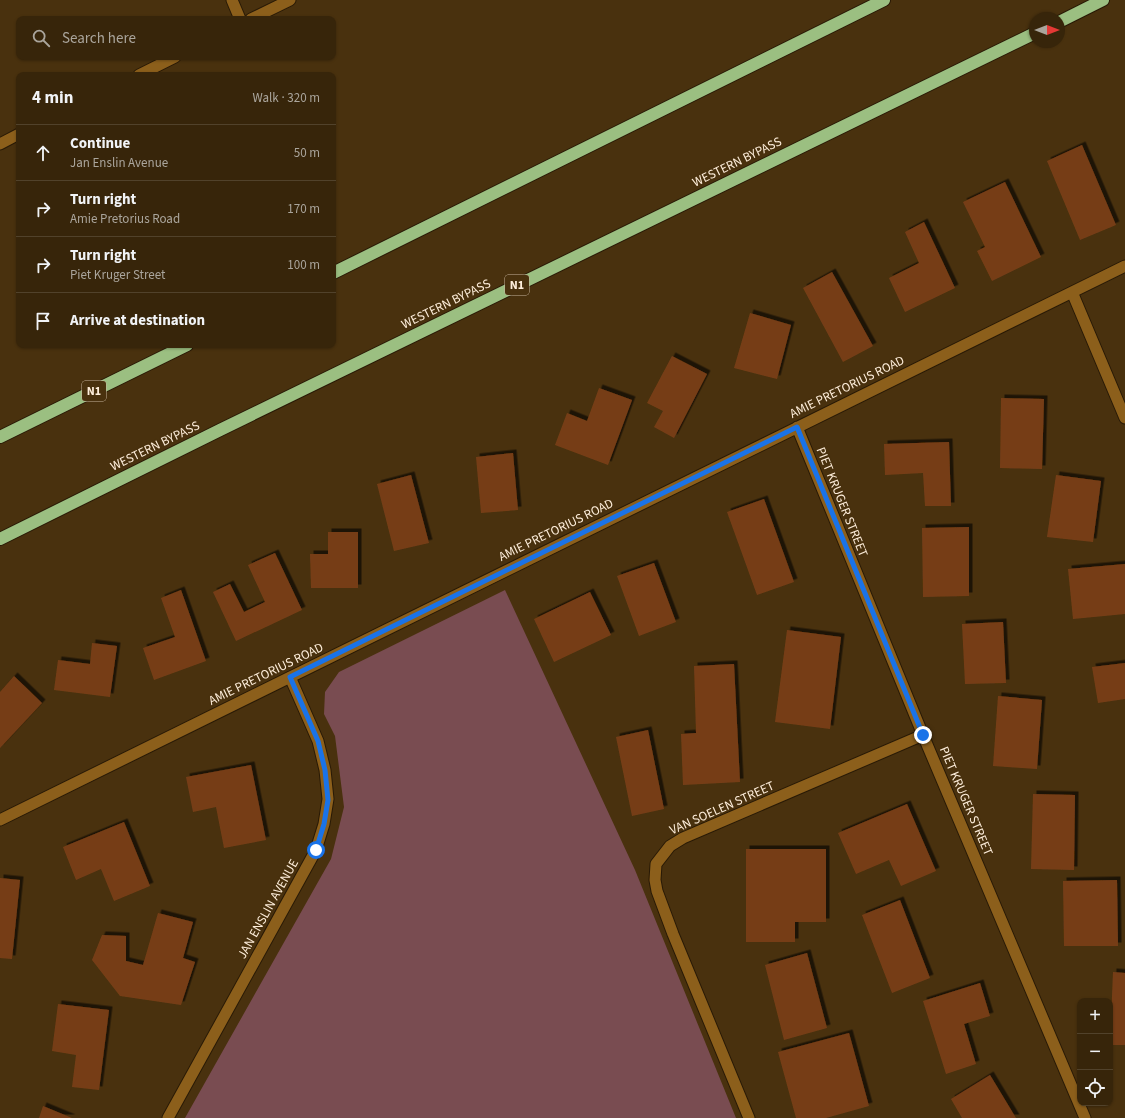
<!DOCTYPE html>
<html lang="en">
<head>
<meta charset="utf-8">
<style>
  body { margin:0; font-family:"Source Sans 3",sans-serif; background:#3e2d13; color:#f1f3f6 }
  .controls { position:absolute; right:12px; bottom:12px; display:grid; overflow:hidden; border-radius:8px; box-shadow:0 1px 3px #0004 }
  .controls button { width:36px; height:36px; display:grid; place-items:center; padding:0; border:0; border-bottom:1px solid #51422b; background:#37250a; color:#f1f3f6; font:20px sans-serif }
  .compass { position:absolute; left:1029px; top:12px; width:36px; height:36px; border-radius:50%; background:#37250a; box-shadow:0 1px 3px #0004; rotate:90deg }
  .stop { position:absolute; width:12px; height:12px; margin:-9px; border:3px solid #1a73e8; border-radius:50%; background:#fff }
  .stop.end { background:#1a73e8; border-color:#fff; box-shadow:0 1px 4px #0008 }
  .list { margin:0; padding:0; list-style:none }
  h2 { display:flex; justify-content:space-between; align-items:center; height:52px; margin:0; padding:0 16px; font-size:17px }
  h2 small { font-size:13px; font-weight:400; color:#aaa59c }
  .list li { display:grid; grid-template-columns:26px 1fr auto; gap:12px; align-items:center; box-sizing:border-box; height:56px; padding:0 16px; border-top:1px solid #51422b }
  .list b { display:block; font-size:15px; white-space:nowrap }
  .list p { margin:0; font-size:13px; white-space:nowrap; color:#aaa59c }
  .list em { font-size:13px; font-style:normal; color:#aaa59c }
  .icon { flex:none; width:22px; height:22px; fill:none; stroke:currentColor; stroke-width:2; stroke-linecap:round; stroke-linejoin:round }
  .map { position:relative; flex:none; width:1125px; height:1118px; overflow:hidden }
  .search { position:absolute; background:#37250a; box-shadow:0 1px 3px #0004; left:16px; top:16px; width:320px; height:44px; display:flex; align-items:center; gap:10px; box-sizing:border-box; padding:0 14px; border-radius:8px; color:#aaa59c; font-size:15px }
  .panel { position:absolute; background:#37250a; box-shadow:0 1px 3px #0004; left:16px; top:72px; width:320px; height:276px; border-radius:8px }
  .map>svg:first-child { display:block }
  .green { fill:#794c51 }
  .building { fill:#763e17; filter:url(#shadow) }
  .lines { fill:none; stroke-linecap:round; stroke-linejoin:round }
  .minor-casing { stroke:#291a06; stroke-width:13 }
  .motorway-casing { stroke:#291a06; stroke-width:14 }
  .minor { stroke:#8c5f1b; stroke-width:11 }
  .motorway { stroke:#9bbf81; stroke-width:12 }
  .route { stroke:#1a73e8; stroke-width:5 }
  .labels { text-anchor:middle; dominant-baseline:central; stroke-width:3; stroke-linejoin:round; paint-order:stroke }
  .shield { fill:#49310e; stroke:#c8b59e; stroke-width:1 }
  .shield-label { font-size:12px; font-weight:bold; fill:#feeedb }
  .street-label { font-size:13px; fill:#feeedb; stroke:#49310e }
</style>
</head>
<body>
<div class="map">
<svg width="1125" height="1118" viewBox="0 0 1125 1118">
  <defs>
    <filter id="shadow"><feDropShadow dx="3.5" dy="-3.5" stdDeviation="0" flood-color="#0009"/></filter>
  </defs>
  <rect width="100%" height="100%" fill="#49310e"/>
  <path class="green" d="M505 590 635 870 736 1118H185L331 859 344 807 335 736 324 714 325 692 339 672Z"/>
  <path class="building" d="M1082 145 1116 225 1080 240 1047 161Z
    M1005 182 1041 257 992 281 977 251 985 247 963 202Z
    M924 222 955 288 905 312 889 278 919 263 905 232Z
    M832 272 873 346 843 362 803 288Z
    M750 313 791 325 777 379 734 368Z
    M672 356 707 374 674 438 654 427 663 411 647 403Z
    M599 388 632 400 608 465 555 445 567 413 587 421Z
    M1001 398 1044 399 1042 469 1000 468Z
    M949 442 951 506H925L923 473 885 475 884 444Z
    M513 453 518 510 481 513 476 457Z
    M411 475 429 543 394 551 377 484Z
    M1056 475 1101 481 1093 542 1047 537Z
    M764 499 794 582 757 595 727 512Z
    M969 527V596L923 597 922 528Z
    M328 532H358V588H311L310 554H328Z
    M275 553 302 610 236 641 213 592 230 584 244 612 265 602 248 565Z
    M654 563 676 622 639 636 617 576Z
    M1125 564V614L1073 619 1068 569Z
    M181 590 206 661 154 680 143 648 175 637 161 598Z
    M590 592 611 635 554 662 534 619Z
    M1003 622 1006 683 965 684 962 624Z
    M787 630 841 637 830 729 775 722Z
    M92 643 117 646 110 697 54 690 58 660 90 664Z
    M1125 663V699L1098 703 1092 667Z
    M734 664 740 782 683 785 681 734 696 733 694 666Z
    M14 676 42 703 0 748V692Z
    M998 696 1042 700 1037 769 993 766Z
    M648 730 664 809 632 816 616 737Z
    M251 765 266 840 224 848 216 807 193 812 186 777Z
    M1033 794 1075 795 1074 870 1031 869Z
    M907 804 936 871 901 886 889 860 856 874 838 833Z
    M124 822 150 886 114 901 101 869 76 880 63 847Z
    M746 849H826V922H795V942H746Z
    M0 878 20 880 12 959 0 958Z
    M1117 880 1118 946H1064L1063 881Z
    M900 900 930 978 892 993 862 915Z
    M158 913 193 922 183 958 195 962 181 1005 120 996 92 960 102 935 126 936V961L143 965Z
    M807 953 827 1028 784 1040 765 965Z
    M1113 972 1125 973V1045H1110Z
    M980 983 990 1016 964 1024 976 1064 946 1074 923 1001Z
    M58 1004 109 1010 99 1090 72 1087 76 1055 52 1051Z
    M849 1033 869 1106 826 1118H796L778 1052Z
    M990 1075 1016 1118H962L951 1099Z
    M43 1106 72 1118H39Z"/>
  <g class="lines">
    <defs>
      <path id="minor" d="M232 0 240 19
        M251 19 290 0
        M139 75 175 57
        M0 144 19 134
        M1072 292 1125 418
        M797 427 923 735 1085 1118
        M0 820 1125 266
        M168 1118 316 850 324 824 328 799 325 770 318 741 290 677
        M749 1118 673 934 657 891 655 880 656 864 670 846 683 838 923 735"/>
      <path id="motorway" d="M1059 22 1103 0
        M333 273 884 0
        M0 437 187 345
        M0 539 220 430 1035 33"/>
    </defs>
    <use href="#minor" class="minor-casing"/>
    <use href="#motorway" class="motorway-casing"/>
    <use href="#minor" class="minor"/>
    <use href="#motorway" class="motorway"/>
  </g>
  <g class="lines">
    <path class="route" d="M316 850 324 824 328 800 325 770 318 741 290 677 797 427 923 735"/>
  </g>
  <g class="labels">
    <g class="shield">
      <rect x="505" y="275" width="24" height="20" rx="3"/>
      <rect x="82" y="381" width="24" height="20" rx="3"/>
    </g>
    <g class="shield-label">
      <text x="517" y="285">N1</text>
      <text x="94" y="391">N1</text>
    </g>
    <g class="street-label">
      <text transform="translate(737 162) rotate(-26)">WESTERN BYPASS</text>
      <text transform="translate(446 304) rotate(-26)">WESTERN BYPASS</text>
      <text transform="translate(847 387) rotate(-26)">AMIE PRETORIUS ROAD</text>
      <text transform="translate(155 446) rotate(-26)">WESTERN BYPASS</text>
      <text transform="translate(842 502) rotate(68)">PIET KRUGER STREET</text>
      <text transform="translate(556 530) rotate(-26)">AMIE PRETORIUS ROAD</text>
      <text transform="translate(266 674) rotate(-26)">AMIE PRETORIUS ROAD</text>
      <text transform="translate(966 801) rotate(67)">PIET KRUGER STREET</text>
      <text transform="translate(722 808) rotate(-24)">VAN SOELEN STREET</text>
      <text transform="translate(268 909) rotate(-61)">JAN ENSLIN AVENUE</text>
    </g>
  </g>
</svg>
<div class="controls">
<button>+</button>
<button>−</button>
<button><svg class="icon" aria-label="locate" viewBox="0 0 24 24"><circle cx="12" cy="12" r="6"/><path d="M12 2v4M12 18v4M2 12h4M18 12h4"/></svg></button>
</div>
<svg class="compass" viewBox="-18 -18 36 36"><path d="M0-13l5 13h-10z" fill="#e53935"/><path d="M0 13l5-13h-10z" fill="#aaa59c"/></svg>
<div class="stop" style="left:316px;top:850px"></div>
<div class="stop end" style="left:923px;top:735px"></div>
<div class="search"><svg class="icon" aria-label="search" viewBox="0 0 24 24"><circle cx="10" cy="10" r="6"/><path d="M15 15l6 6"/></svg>Search here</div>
<section class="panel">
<h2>4 min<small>Walk · 320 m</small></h2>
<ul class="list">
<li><svg class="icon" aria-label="ahead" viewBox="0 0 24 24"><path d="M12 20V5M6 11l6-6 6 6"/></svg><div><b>Continue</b><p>Jan Enslin Avenue</p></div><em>50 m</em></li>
<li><svg class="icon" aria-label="right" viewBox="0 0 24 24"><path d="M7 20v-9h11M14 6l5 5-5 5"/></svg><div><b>Turn right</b><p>Amie Pretorius Road</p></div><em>170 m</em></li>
<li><svg class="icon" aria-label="right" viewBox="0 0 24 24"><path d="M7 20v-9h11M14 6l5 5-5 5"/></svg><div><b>Turn right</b><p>Piet Kruger Street</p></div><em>100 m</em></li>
<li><svg class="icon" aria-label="arrive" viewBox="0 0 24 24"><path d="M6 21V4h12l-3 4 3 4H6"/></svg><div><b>Arrive at destination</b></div></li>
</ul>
</section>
</div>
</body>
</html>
